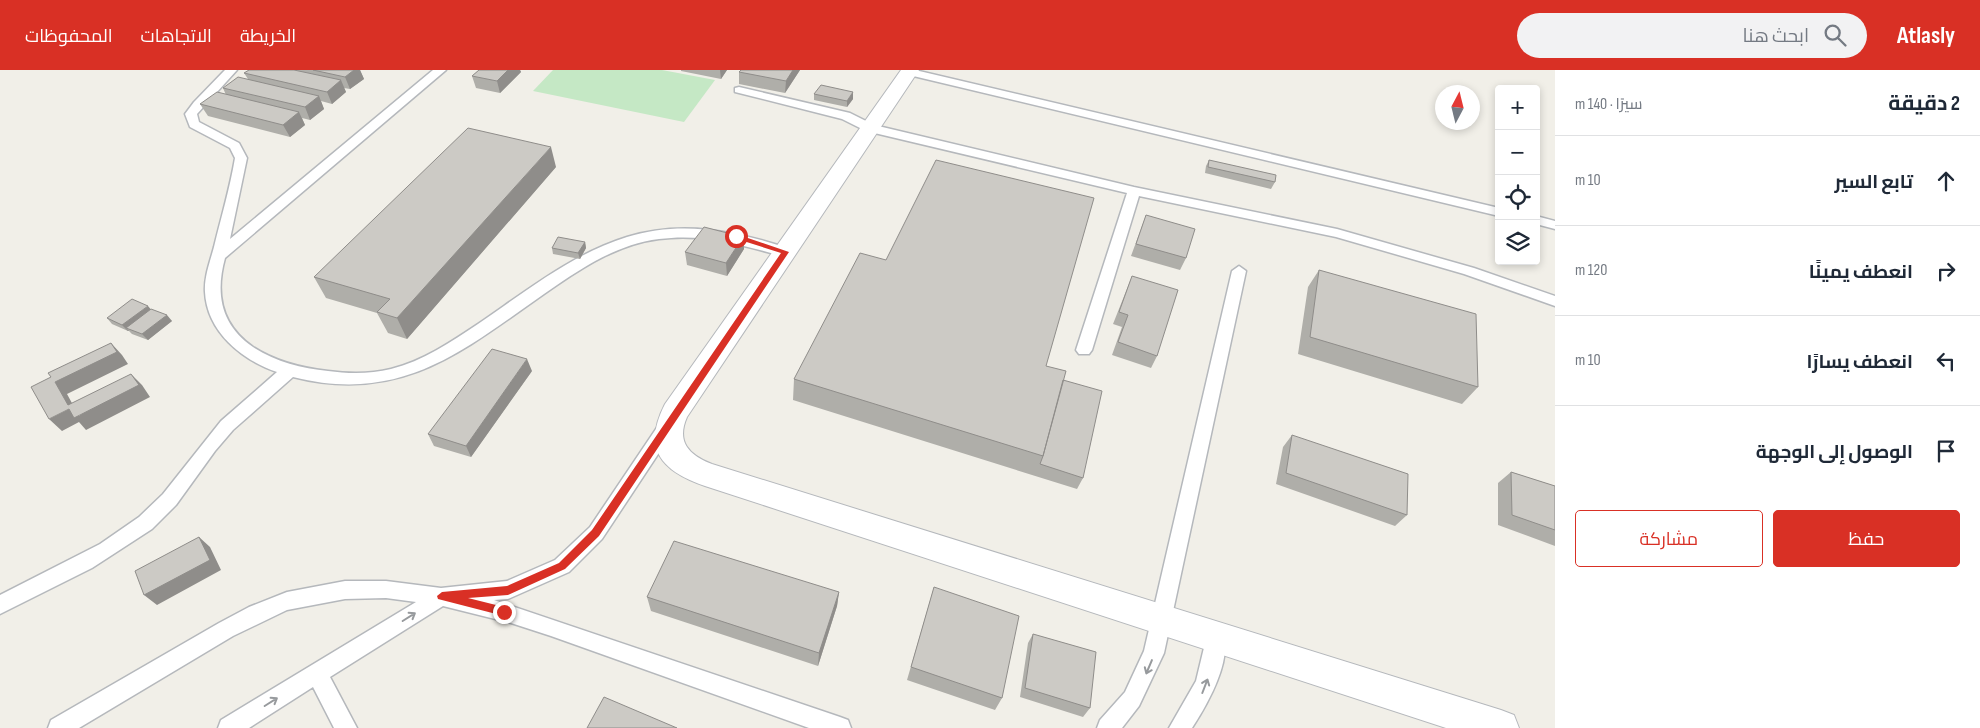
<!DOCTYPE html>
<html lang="ar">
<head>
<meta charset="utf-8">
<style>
  body { margin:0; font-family:"Sofia Sans Condensed",Cairo,sans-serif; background:#f2f2f3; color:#1f2937; direction:rtl }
  .controls { position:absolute; right:15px; top:15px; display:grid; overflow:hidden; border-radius:5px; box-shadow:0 2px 8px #0003 }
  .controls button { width:45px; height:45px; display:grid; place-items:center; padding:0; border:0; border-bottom:1px solid #e0e1e3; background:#fff; color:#1f2937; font:25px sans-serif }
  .compass { position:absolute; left:1435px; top:15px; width:45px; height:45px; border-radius:50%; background:#fff; box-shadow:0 2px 8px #0003; rotate:7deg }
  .stop { position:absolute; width:15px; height:15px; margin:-11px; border:4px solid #d93025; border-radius:50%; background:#fff }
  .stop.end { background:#d93025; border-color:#fff; box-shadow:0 1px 5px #0008 }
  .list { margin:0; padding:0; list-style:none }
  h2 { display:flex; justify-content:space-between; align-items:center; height:65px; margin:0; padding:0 20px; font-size:21px }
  h2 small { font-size:16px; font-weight:400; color:#747a83 }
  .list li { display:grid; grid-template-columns:32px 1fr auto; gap:15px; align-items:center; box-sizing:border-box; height:90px; padding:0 20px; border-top:1px solid #e0e1e3 }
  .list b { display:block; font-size:19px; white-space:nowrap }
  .list em { font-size:16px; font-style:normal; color:#747a83 }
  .actions { display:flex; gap:10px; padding:15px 20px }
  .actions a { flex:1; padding:11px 0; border:1px solid #d93025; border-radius:5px; text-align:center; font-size:18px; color:#d93025 }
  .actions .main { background:#d93025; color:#fff }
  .icon { flex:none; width:28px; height:28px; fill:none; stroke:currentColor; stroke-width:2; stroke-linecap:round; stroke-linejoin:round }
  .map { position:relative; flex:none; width:1555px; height:658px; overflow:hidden; direction:ltr }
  header { display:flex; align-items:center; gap:30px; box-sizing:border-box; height:70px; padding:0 25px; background:#d93025; color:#fff }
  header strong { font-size:24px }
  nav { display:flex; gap:28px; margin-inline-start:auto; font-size:18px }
  .search { width:350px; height:45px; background:#f2f2f3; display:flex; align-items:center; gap:12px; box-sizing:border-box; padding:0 18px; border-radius:28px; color:#747a83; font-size:19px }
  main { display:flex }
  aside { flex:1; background:#fff }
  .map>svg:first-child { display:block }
  .green { fill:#c5e8c5 }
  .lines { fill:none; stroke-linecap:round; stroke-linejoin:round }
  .lane-casing { stroke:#b5b8bc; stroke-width:3 }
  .street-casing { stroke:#b5b8bc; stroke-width:2 }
  .lane { fill:#fff; fill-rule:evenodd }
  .street { fill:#fff; fill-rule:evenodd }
  .wall { fill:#afaea9 }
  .shaded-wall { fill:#8f8d8a }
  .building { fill:#cccac5; stroke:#8f8d8a }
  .oneway { stroke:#979a9d }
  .route { fill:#d93025 }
</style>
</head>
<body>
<header>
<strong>Atlasly</strong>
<div class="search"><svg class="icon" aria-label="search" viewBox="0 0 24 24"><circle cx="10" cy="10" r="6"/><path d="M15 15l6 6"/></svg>ابحث هنا</div>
<nav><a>الخريطة</a><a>الاتجاهات</a><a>المحفوظات</a></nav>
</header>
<main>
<aside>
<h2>2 دقيقة<small>سيرًا · 140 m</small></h2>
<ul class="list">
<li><svg class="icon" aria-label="ahead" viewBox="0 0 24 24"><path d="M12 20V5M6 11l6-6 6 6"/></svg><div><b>تابع السير</b></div><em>10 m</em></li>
<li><svg class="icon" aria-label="right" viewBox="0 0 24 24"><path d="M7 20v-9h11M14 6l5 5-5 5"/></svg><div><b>انعطف يمينًا</b></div><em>120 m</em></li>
<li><svg class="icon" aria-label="left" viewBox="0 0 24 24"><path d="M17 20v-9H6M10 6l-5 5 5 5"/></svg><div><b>انعطف يسارًا</b></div><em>10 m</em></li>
<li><svg class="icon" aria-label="arrive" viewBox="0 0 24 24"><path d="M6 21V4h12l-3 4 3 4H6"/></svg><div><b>الوصول إلى الوجهة</b></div></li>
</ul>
<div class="actions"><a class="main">حفظ</a><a>مشاركة</a></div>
</aside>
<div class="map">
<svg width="1555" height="658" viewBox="0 0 1555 658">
  <rect width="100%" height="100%" fill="#f1efe8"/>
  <path class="green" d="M553 0H662L715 10 684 52 533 21Z"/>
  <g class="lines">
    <defs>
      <path id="lane" d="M225 0H237L197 44 199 52 239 73 247 88 230 169 433 0H446L225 188C215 224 221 255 253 277 276 292 301 298 328 301 349 304 371 304 391 299 423 291 451 272 478 254 525 222 572 184 627 167 682 150 737 161 790 179L792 182 785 187C742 175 704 163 659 169 620 174 588 194 557 215 469 275 407 336 293 307L233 360 215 381 176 435 152 459 92 498 0 544V525L100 474 139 447 163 424 221 351 277 302C242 290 207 262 205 222 204 207 210 192 214 177 221 148 230 118 235 88L230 78 190 57 185 44 194 32Z
        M905 0H915L1499 138V146L909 5 905 4Z
        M739 17 850 43 874 55 1134 117 1337 159 1474 198 1555 226V236L1464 204 1336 167 1139 126 1092 280 1089 284H1079L1076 280 1127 123 866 61 842 49 735 22V18Z
        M1536 146 1555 151V159L1536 154Z
        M1239 196 1246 201 1164 583 1139 636 1122 658H1097L1100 650 1125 622 1144 581 1232 201Z
        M668 348 674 350 676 355 674 360 602 469 569 502 508 529 494 530 840 647 848 650 851 658H809L551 566 511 553 443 536 330 607 357 658H334L313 617 249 658H218L221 650 416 532 386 528 345 529 287 540 233 566 79 658H48L51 650 219 553 249 537 287 522 345 511H386L441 518 507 511 555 490 590 457 662 350Z
        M1215 558 1222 561C1234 588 1207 635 1192 658H1169L1196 611 1208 561Z"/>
      <path id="street" d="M901 0H919L687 347C676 372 689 385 712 394L1501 640 1514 645 1519 658H1446L705 416C661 401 642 379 665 334Z"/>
    </defs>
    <use href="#lane" class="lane-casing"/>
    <use href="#street" class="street-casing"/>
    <use href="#lane" class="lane"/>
    <use href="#street" class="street"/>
  </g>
  <path class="wall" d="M249 0H360L364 9 350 19 344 18 346 22 332 34 321 31 324 39 310 50 302 48 305 55 290 67 208 46 200 34 226 25 223 18 248 9 244 3Z
    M479 0H520L521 2 500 23 476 18 472 6Z
    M681 0H727L721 9 681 1Z
    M741 0H800L785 23 739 14V2Z
    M814 24 853 29 847 37 814 30Z
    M1209 90 1275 112 1271 119 1205 103 1206 96Z
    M556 97 407 269 388 263 377 243 326 228 314 207Z
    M1146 145 1186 188 1180 200 1131 186Z
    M743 167 744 179 727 206 687 195 685 182Z
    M585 172 586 178 580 189 553 184 552 178Z
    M1319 200 1478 317 1462 334 1298 284 1308 217Z
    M1132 206 1157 286 1151 298 1112 285 1122 257 1113 254Z
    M150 239 172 251 148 270 132 264 129 261H128L112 254 107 248Z
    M1046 296 1063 310 1083 408 1077 419 793 330 794 309Z
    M532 301 471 387 434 376 428 364Z
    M1292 365 1407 445 1395 456 1276 414 1283 377Z
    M1511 402 1555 416V476L1498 455V413Z
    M934 517 1002 628 995 640 907 610Z
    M839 522 837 536 818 596 651 541 647 527Z
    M1033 564 1090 638 1083 647 1020 627 1028 573Z"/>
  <path class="shaded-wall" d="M354 0H360L364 9 350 19 345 7Z
    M508 0H520L521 2 500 23 497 11Z
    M720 0H727L721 9Z
    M793 0H800L785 23 786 11Z
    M341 10 346 22 332 34 327 22Z
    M853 22V29L847 37V31Z
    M319 26 324 39 310 50 305 37Z
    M299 42 305 55 290 67 283 55Z
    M551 77 556 97 407 269 397 248Z
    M743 167 744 179 727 206 726 193Z
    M585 172 586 178 580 189 578 183Z
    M148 236 153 242 126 258 129 261H128L122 255Z
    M167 245 172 251 148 270 142 264Z
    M111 273 122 285 128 294 67 324 79 346 131 304 142 315 150 327 86 360 79 352 62 361 49 349 69 339 55 312Z
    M527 289 532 301 471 387 466 376Z
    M199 467 210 477 221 500 157 535 144 525Z
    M839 522 837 536 818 596 819 583Z"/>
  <path class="building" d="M249 0H294L341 10 327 22 244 3Z
    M313 0H354L345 7Z
    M479 0H508L497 11 472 6Z
    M741 0H793L786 11 739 2Z
    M238 7 319 26 305 37 223 18Z
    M821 15 853 22 847 31 814 24Z
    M217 22 299 42 283 55 200 34Z
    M468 58 551 77 397 248 377 242 390 229 314 207Z
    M936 90 1094 128 1046 296 1066 301 1043 386 794 309 860 183 886 190Z
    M1209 90 1276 105 1275 112 1208 97Z
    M1146 145 1195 159 1186 188 1136 174Z
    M704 157 743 167 726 193 685 182Z
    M558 167 585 172 578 183 552 178Z
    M1319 200 1476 244 1478 317 1310 267Z
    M1132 206 1178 220 1157 286 1118 272 1128 245 1119 242Z
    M132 229 148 236 122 255 107 248Z
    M151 239 167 245 142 264 126 258Z
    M111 273 117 282 55 312 68 335 131 304 139 315 74 348 69 339 49 349 31 317 51 307 48 303Z
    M492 279 527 289 466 376 428 364Z
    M1063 310 1102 321 1083 408 1040 394 1043 386Z
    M1292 365 1408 404 1407 445 1286 403Z
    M1511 402 1555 416V460L1512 445Z
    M199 467 210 490 144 525 135 501Z
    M674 471 839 522 819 583 647 527Z
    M934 517 1019 546 1002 628 911 597Z
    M1033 564 1096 582 1090 638 1025 618Z
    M604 627 677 658H587Z"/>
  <defs><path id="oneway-shaft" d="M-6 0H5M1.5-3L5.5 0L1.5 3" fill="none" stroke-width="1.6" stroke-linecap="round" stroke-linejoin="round" transform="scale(1.25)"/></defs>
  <g class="oneway">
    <use href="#oneway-shaft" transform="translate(409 547) rotate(-32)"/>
    <use href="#oneway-shaft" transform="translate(1149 597) rotate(113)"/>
    <use href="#oneway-shaft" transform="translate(1205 616) rotate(-69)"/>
    <use href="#oneway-shaft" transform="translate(271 632) rotate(-32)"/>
  </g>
  <path class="route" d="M736 164 789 182 599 466 565 499 508 525 468 528 508 538V545L504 546 438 529 437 526 442 522 507 516 559 493 592 460 781 183 734 168Z"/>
</svg>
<div class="controls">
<button>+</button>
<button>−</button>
<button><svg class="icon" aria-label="locate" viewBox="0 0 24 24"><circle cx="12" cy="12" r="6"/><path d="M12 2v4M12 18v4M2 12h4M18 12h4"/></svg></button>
<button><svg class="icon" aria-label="layers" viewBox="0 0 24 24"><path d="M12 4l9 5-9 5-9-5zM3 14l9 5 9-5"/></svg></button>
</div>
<svg class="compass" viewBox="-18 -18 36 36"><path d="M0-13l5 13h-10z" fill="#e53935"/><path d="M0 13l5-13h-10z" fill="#747a83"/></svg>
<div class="stop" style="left:736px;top:166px"></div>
<div class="stop end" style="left:504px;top:542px"></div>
</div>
</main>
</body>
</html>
